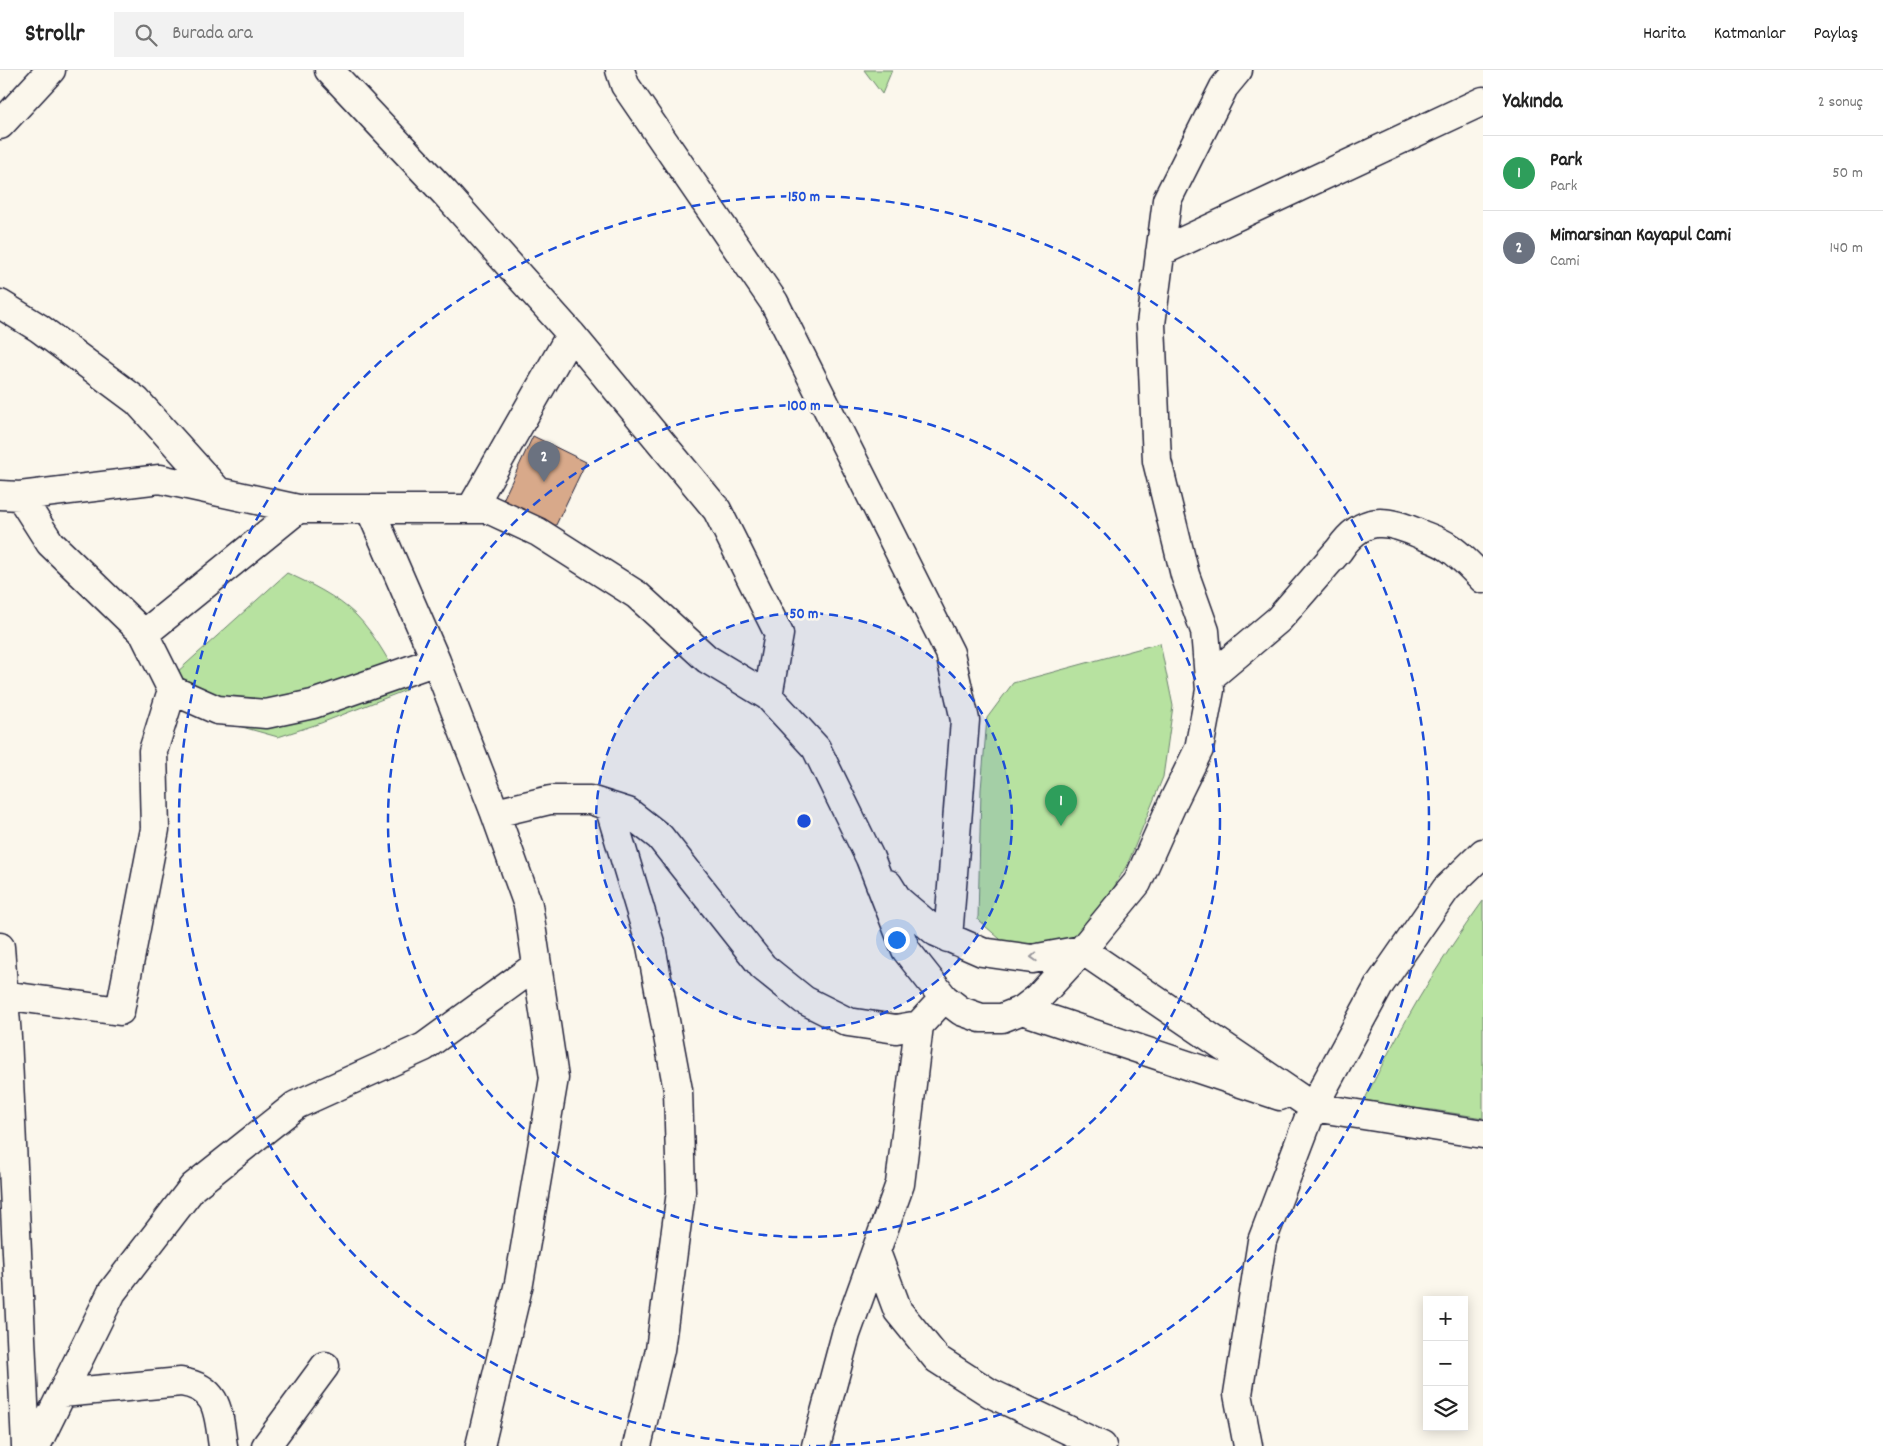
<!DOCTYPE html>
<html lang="tr">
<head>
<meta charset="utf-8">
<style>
  body { margin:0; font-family:Dekko,sans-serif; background:#f2f2f2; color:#222 }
  .controls { position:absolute; right:15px; bottom:15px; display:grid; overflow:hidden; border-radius:0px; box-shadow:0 2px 12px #0003 }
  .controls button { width:45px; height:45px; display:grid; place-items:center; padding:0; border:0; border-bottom:1px solid #e0e0e0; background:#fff; color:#222; font:25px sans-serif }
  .you { position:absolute; left:896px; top:869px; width:18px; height:18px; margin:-12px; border:4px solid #fff; border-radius:50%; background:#1a73e8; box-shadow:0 0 0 8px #1a73e833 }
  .badge { display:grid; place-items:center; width:32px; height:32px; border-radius:50%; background:#d1495b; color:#fff; font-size:16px; font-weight:700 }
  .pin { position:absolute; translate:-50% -41px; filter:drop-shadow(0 1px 2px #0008) }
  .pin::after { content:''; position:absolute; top:26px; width:18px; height:15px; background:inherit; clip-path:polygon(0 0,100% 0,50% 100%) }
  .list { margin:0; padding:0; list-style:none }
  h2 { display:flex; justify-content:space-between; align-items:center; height:65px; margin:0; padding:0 20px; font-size:21px }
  h2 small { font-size:16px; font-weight:400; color:#767676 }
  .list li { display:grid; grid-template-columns:32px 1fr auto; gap:15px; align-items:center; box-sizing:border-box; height:75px; padding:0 20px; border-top:1px solid #e0e0e0 }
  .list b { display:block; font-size:19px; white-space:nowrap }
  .list p { margin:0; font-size:16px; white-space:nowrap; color:#767676 }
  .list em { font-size:16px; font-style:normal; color:#767676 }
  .icon { flex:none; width:28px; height:28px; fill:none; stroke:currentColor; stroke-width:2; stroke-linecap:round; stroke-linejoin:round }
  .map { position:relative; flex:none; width:1483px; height:1376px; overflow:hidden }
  header { display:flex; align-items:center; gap:30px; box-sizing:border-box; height:70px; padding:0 25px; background:#fff; border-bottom:1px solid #e0e0e0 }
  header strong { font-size:24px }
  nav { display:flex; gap:28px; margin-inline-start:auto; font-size:18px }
  .search { width:350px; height:45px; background:#f2f2f2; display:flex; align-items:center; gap:12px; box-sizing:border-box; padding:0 18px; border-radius:0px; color:#767676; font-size:19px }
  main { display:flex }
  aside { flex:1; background:#fff }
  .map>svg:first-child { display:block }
  .green { fill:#b7e2a0; stroke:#6c826e }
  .building { fill:#d8a98a; stroke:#22223b }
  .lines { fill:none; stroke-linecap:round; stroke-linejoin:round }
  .minor-casing { stroke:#22223b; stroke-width:31 }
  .minor { stroke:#fbf7ec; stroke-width:28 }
  .oneway { stroke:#99979c }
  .ring { fill:none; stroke:#1d4ed8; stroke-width:2.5; stroke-dasharray:9 6 }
  .centre { fill:#1d4ed8; stroke:#fbf7ec; stroke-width:2.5 }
  .ring-label { font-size:15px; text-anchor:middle; font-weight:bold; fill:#1d4ed8; stroke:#fbf7ec; stroke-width:5; stroke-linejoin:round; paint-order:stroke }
</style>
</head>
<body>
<header>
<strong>Strollr</strong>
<div class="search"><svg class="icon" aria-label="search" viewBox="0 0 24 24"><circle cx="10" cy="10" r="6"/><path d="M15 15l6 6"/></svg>Burada ara</div>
<nav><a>Harita</a><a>Katmanlar</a><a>Paylaş</a></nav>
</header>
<main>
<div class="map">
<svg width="1483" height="1376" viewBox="0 0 1483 1376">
  <rect width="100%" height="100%" fill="#fbf7ec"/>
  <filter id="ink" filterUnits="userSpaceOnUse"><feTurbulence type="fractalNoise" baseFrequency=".02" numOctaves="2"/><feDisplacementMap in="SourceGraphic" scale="10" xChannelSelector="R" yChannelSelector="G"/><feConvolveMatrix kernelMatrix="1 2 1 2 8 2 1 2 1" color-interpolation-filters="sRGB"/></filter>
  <g filter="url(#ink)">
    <path class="green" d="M864 0H892L882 24Z
      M287 503C311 514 336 526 356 545 376 565 391 596 406 620L321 653 278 667 235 655 166 612Z
      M1160 573 1173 636 1163 707 1128 793 1095 850 1058 893 1022 888 978 850 981 720 987 648 1013 613Z
      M1483 831V1048L1433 1040 1363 1033C1398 961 1436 895 1483 831Z"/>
    <path class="building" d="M533 366 586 392 555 457 502 432Z"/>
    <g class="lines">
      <defs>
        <path id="minor" d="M329 0 445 123 571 264 717 440 779 564 768 626
          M620 0 625 15 774 232 950 583 965 650 948 868
          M0 55 51 0
          M1160 182 1483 31
          M0 234 39 258 137 331 218 421
          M0 425 20 426 160 409 298 439H488L538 462 637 525 707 589 768 626 816 678 870 788 906 880 944 928 961 941 981 948H1002L1022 940 1039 927 1082 880 1137 813 1173 732 1199 679 1210 620 1205 561 1185 505 1157 391 1151 254 1167 130 1224 17 1238 0
          M370 439 436 591 495 743 528 835 554 1008 519 1213 480 1376
          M471 439 571 264
          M144 564 298 439
          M1209 608 1279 549 1339 480C1362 446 1385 448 1420 464 1429 468 1440 471 1448 477 1461 485 1472 498 1483 509
          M172 620 217 640 266 644 313 634 436 591
          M609 736 651 876 678 1020 681 1122 660 1280 637 1376
          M495 743 550 730H590L628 742 660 767 763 897 804 930 848 952 896 959 919 955 944 928
          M888 814 898 830 936 862 982 882 1032 889 1082 880 1313 1037 1483 1064
          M0 877 7 967 26 1376
          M3 925 120 941 155 759 153 681 172 620 144 564 50 473 20 426
          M1022 940 1280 1026
          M876 1182 898 1241 937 1289 990 1323 1102 1376
          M62 1323 181 1312C220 1318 218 1344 223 1376
          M36 1376 112 1222 193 1117 296 1035 424 977 537 895
          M266 1376 325 1296
          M816 1376 846 1264 900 1114 919 955
          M1248 1376 1238 1324 1262 1171 1313 1037 1380 914 1446 819 1483 783"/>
      </defs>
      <use href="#minor" class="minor-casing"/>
      <use href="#minor" class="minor"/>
    </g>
    <defs><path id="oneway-chevron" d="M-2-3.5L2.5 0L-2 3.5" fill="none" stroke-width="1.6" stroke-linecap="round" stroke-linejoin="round" transform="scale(1.25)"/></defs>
    <use class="oneway" href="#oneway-chevron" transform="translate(1034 887) rotate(177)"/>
  </g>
  <circle cx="804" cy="751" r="208" fill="#1d4ed8" fill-opacity=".12"/>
  <g class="ring">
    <circle cx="804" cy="751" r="208"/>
    <circle cx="804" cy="751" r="416"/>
    <path d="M799 1376A625 625 0 1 1 809 1376"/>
  </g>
  <circle cx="804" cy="751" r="8" class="centre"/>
  <g class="ring-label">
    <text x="804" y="131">150 m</text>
    <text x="804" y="340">100 m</text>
    <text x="804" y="548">50 m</text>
  </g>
</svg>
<div class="controls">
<button>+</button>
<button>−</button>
<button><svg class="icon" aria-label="layers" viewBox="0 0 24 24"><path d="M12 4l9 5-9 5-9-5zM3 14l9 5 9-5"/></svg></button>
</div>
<div class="you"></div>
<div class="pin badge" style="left:1061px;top:756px;background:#2e9e5b">1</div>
<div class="pin badge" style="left:544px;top:412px;background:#6b7280">2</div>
</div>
<aside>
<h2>Yakında<small>2 sonuç</small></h2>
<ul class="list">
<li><span class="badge" style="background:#2e9e5b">1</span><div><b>Park</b><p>Park</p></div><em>50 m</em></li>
<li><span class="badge" style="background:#6b7280">2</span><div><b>Mimarsinan Kayapul Cami</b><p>Cami</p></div><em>140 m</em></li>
</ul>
</aside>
</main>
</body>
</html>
